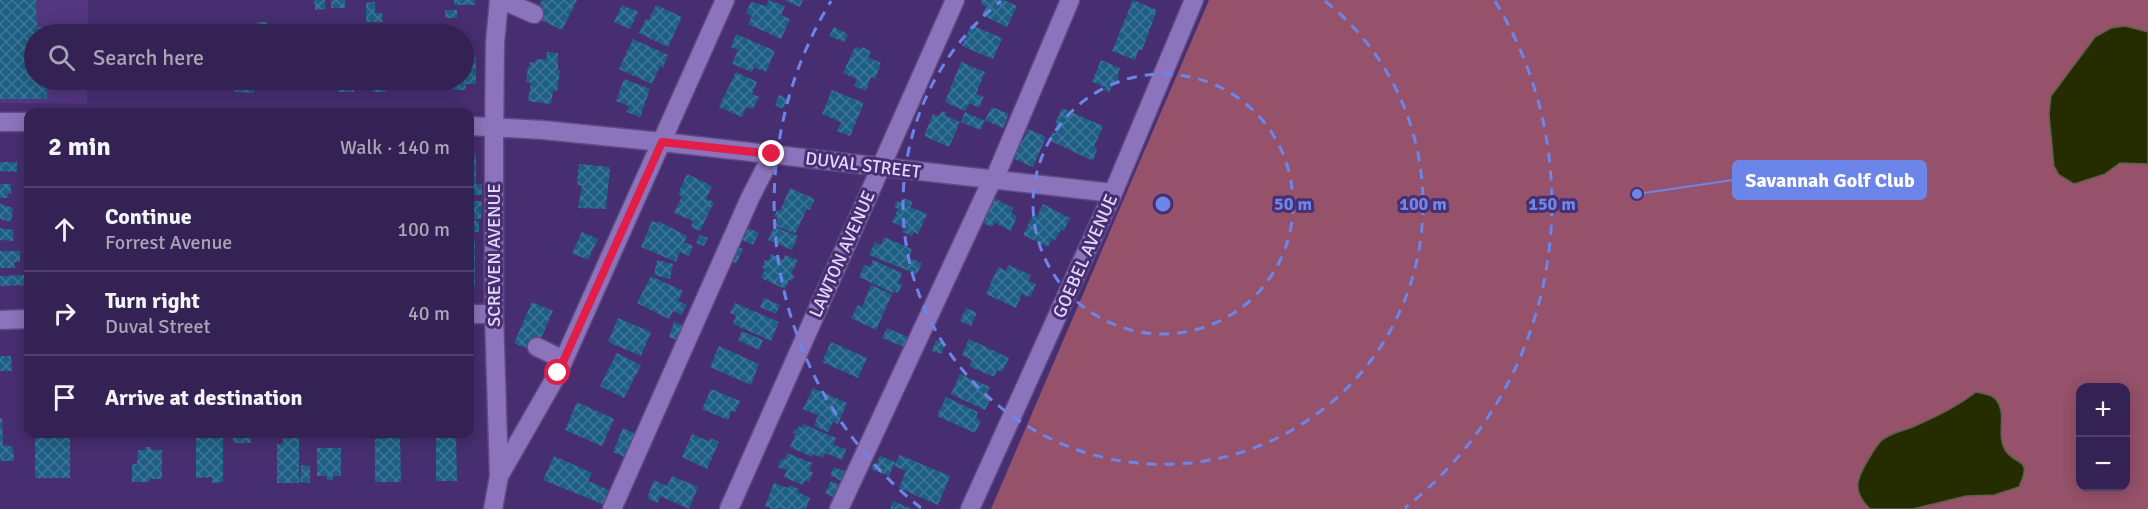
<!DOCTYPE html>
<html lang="en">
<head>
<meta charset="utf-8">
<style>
  body { margin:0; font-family:Signika,sans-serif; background:#402f5e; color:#f1f3f6 }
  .controls { position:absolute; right:18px; bottom:18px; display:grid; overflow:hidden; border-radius:12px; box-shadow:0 3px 15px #0003 }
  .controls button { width:54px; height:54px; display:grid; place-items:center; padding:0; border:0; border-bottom:2px solid #4f3f6b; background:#352254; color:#f1f3f6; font:30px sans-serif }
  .stop { position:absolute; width:18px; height:18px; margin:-14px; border:4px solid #e11d48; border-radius:50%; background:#fff }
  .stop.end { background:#e11d48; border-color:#fff; box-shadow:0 2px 6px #0008 }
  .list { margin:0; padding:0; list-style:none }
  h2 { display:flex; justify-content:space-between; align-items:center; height:78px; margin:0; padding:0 24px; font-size:26px }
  h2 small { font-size:20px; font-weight:400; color:#aaa4b8 }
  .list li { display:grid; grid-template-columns:39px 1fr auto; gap:18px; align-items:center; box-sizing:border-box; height:84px; padding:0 24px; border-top:2px solid #4f3f6b }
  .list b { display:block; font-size:22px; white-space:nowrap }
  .list p { margin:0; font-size:20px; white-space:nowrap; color:#aaa4b8 }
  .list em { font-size:20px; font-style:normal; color:#aaa4b8 }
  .icon { flex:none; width:33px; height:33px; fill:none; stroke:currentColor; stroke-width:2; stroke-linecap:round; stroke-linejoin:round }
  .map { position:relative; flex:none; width:2148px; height:509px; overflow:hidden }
  .search { position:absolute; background:#352254; box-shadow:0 3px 15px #0003; left:24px; top:24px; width:450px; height:66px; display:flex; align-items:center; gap:15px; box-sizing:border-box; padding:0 21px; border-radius:33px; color:#aaa4b8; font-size:22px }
  .panel { position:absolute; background:#352254; box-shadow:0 3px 15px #0003; left:24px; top:108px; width:450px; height:330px; border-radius:12px }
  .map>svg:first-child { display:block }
  .built { fill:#523780 }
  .green { fill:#95526a; fill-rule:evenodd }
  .water { fill:#252c00; stroke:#5e604c; stroke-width:1.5 }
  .building { fill:url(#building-cross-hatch) }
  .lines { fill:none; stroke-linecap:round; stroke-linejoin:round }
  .minor-casing { stroke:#614982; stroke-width:21 }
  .minor { stroke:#8c74bc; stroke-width:18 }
  .route { stroke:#e11d48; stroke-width:8 }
  .ring { fill:none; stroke:#6c85e8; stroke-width:3; stroke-dasharray:10 8 }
  .labels { text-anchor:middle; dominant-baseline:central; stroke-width:6; stroke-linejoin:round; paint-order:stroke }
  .street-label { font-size:18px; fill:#e3d8ff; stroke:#472e70 }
  .centre { fill:#6c85e8; stroke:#472e70; stroke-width:3 }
  .ring-label { font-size:18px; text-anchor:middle; font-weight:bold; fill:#6c85e8; stroke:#472e70; stroke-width:6; stroke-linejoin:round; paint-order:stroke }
  .leader { fill:none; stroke:#6c85e8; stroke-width:2 }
  .callout-dot { fill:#6c85e8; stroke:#472e70; stroke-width:2 }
  .callout { fill:#6c85e8; stroke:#6c85e8; stroke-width:2 }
  .callout-label { font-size:20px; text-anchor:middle; font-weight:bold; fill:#fff }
</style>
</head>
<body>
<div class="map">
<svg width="2148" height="509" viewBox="0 0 2148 509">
  <defs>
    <pattern id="building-cross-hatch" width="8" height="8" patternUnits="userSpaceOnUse" patternTransform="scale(1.5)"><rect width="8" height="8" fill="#1e6085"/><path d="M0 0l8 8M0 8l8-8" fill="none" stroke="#3f7697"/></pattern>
  </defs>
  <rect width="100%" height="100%" fill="#472e70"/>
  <path class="built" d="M0 0H88V34H34V80H87V104L0 103Z"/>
  <path class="green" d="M1209 0H2148V509H991ZM2080 388H2126V486H2080Z"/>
  <path class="water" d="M2125 26 2148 32V164L2120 163 2105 174 2074 184 2059 175 2054 166 2049 114 2051 96 2095 37 2111 28Z
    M1976 392C1983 394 1993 394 1997 401 2007 414 1996 434 2005 450 2016 467 2033 456 2019 487L1994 495 1966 496 1913 509H1870C1852 491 1856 480 1868 460 1872 454 1876 446 1881 441 1891 432 1904 431 1915 426 1936 417 1958 406 1976 392Z"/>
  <path class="building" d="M0 0H36L37 27H49V34H34V80H47V99H0Z
    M314 0H325L326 9 315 10Z
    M331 0H345V8H331Z
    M454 0H475V5H454Z
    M542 0H577L562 30 537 18 542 8 539 6Z
    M769 0 785 6 781 15 790 19 781 39 748 24 752 16 746 13 751 2 766 6Z
    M784 0H803L800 7Z
    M982 0H1004L1017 6 1007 27 982 15 986 7 981 4Z
    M1133 0 1157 10 1142 50 1139 49 1135 60 1112 51Z
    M375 2V13H382L383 22H366V3Z
    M622 5 638 12 630 29 614 22Z
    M656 5 682 17 668 47 639 33 646 19 649 20Z
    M445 10H457V18H445Z
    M257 22H267L268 34H258Z
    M136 25H152V34H135Z
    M171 25 212 27V34H171Z
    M971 25 1002 38 993 59 962 46Z
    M834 27 848 34 844 42 829 36Z
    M736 34 775 51 766 72 754 67 752 72 732 64 738 50 731 47Z
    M633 39 668 55 663 68 660 66 652 84 619 69Z
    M855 47 861 49 862 47 871 51 868 57 881 63 875 79 871 77 866 91 854 86 857 79 843 73Z
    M547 52 558 53V70H560L557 91H553L551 104 528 101 531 83 526 82 528 67H529L530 62 535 63 536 59 546 60Z
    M464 57H476V84H466V90H453V85H446V80H464Z
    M1101 60 1120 68 1117 77H1119L1117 82 1115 81 1109 92 1104 90 1105 87 1092 82Z
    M961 62 985 72 976 94 984 97 979 108 969 103 965 111 945 102Z
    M736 72 757 82 752 94 759 97 753 109 746 107 742 117 719 107Z
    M624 79 650 89 640 117 627 112 629 106 616 101Z
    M53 80H63L62 86 52 85Z
    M98 80H127V87H115V84L98 83Z
    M135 80H166V87H154V84H135Z
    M222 80H258L257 88H254V93L235 92V87H233V90L222 87Z
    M288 80H311V88H288Z
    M329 80H354V92H338V86H329Z
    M365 80H394V84L385 85 386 92H373V86H366Z
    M832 90 864 103 850 136 837 131 841 122 822 114Z
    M779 95 788 99 783 109 775 105Z
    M992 107 1009 114 1003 128 985 120Z
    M1062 108 1103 126 1094 147 1097 149 1093 161 1049 140 1053 132 1056 133 1059 127 1055 124Z
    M943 111 947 113 945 115 960 122 949 147 924 136 933 114 938 116Z
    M965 112 985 121 980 130 961 122Z
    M1028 129 1046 137 1033 167 1005 155 1013 137 1023 141Z
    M470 154H476V184H482V195H470Z
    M0 162H17V172L0 171Z
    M579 164 610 167 606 209 578 208 582 186 577 185Z
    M687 174 712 186 706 199 714 202 700 231 691 227 693 221 674 213 682 196 678 194Z
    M0 184H11V194L8 193 7 198H0Z
    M790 188 815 199 810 210 807 209 795 234 774 225 778 218 774 216 777 210 780 211Z
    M990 196 1013 208 1011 213 1017 216 1011 231 994 222 992 227 979 221Z
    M903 198 913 202 910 207 927 214 918 234 914 232 912 236 903 232 905 228 892 222 898 209 894 207 897 201 901 203Z
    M470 201H482L481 219H470Z
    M0 204 13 208 11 222 0 219Z
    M1043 204 1070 218 1064 231 1061 230 1055 240 1052 239 1048 247 1023 235 1033 215 1037 216Z
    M470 220 479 221V232H470Z
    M652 221 657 223 658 221 687 236 684 242 693 246 689 256 680 252 676 262 641 247Z
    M744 226 759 233 753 245 738 238Z
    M774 227 798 236 792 250 768 240Z
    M0 228 14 230 13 241 0 240Z
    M582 232 598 239 588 260 572 253Z
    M700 235 708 238 704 246 696 243Z
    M884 237 912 249 909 258 922 263 917 274 869 255 875 242 881 245Z
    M470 238H475V286H470Z
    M736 246 743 249 736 264 730 260Z
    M0 251H20V262H14L15 268H0Z
    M772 254 783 260 785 255 798 260 791 274 794 276 792 281 789 280 785 289 761 278 765 269 762 268 765 260 768 261Z
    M657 260 673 264 670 279 654 275Z
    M873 260 902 273 898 283 902 285 898 293 894 291 893 293 859 277 864 265 870 267Z
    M1008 265 1031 275 1028 281 1036 284 1030 297 1022 294 1016 308 986 294 998 267 1006 271Z
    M25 275 26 285 0 286V276Z
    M651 276 683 291 678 301 687 305 681 315 673 311 669 319 637 303Z
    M871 285 892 294 876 330 851 318 858 305 862 307Z
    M764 298 780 305 776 314 760 307Z
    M532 302 553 311 535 352 514 343Z
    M735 303 779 322 771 341 733 324 736 315 730 313Z
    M966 308 977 313 971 326 960 321Z
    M618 318 651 332 641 356 608 342Z
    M674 322 687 327 681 342 669 337Z
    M887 328 908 337 904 347 882 338Z
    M742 331 763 340 759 350 738 340Z
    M969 339 1009 358 1002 372 997 370 994 377 969 366 972 360 962 355Z
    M936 340 945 344 941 354 932 351Z
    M831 342 867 358 858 378 822 362Z
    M719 346 759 364 751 385 710 367Z
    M470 350H471L472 377H470Z
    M617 353 641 365 624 398 600 386Z
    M0 356H11L12 371H0Z
    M960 374 990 387 986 395 991 398 985 410 951 394Z
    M813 388 847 403 838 424 833 422 828 432 814 426 818 416 829 420 803 409Z
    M711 389 740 401 735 412 731 411 728 420 702 409Z
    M946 397 978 412 976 418 981 421 975 433 937 416Z
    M577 402 614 419 602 446 565 430Z
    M2 418 3 447 4 445 13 447 14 461H0V419Z
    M803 424 836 438 833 445 846 449 842 460 825 453 823 458 813 454 812 457 790 447 796 434 793 433 795 429 797 430 799 426 802 428Z
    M623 428 638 435 627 458 613 452Z
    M35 434H70V478H35Z
    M211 434H223V482L212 483V477L196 478V437H211Z
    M233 434H251V443H233Z
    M388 434H400L401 482H375V439L388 438Z
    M436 434H456L457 481H436Z
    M692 434 708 441 710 438 719 442 707 469 682 457Z
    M283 437H299V483H277V444H283Z
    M145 447H151V450H162V479H150L149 482H132V464H137L138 450H145Z
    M317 448H341V476H333V480L327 481V476H317Z
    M787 453 812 463 809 471 813 472 809 482 805 480 803 485 784 477 787 470 778 467 781 459 784 460Z
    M900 455 950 476 938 505 899 488 906 471 894 466Z
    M554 456 592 473 588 481 611 491 605 505 543 480Z
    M880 456 895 462 889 476 871 469 873 464 876 465Z
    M301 465 310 466V483L300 482Z
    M834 467 850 474 845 483 830 475Z
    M672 476 698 487 689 509 660 496 658 503 647 498 654 480 667 486Z
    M831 481 844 487 837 499 825 493Z
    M774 483 788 488 790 485 799 489 798 492 810 498 806 509H772L765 506Z
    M893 501 912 509H890Z"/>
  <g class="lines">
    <defs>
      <path id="minor" d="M502 0 534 14
        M0 122H28
        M470 126 543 130 662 142 1113 193
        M994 180 1070 0
        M470 314H494
        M0 320 28 319
        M537 347 564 360
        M499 476 558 373 725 0
        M493 509 499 476 494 314V140L495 43 499 0
        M612 509 750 198 772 155
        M729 509 955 0
        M839 509 992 180
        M970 509 1113 193 1194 0"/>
    </defs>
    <use href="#minor" class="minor-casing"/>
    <use href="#minor" class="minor"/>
  </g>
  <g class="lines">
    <path class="route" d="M558 373 662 142 772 154"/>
  </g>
  <g class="ring">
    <circle cx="1163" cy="204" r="130"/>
    <path d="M1325 1A260 260 0 1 1 1001 1"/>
    <path d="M921 508A389 389 0 0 1 831 1M1495 1A389 389 0 0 1 1405 508"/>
  </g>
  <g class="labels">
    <g class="street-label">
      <text transform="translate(863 165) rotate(7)">DUVAL STREET</text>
      <text transform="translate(842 254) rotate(-66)">LAWTON AVENUE</text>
      <text transform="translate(494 255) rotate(-90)">SCREVEN AVENUE</text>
      <text transform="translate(1085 256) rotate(-66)">GOEBEL AVENUE</text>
    </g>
  </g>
  <circle cx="1163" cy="204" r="9" class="centre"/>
  <g class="ring-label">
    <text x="1293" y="210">50 m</text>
    <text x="1423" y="210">100 m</text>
    <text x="1552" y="210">150 m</text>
  </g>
  <path class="leader" d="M1637 194L1733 180"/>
  <circle class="callout-dot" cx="1637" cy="194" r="6"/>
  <rect class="callout" x="1733" y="161" width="193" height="38" rx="6"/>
  <g class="callout-label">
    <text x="1830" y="187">Savannah Golf Club</text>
  </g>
</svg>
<div class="controls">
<button>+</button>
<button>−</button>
</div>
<div class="stop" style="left:558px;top:373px"></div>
<div class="stop end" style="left:772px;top:154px"></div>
<div class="search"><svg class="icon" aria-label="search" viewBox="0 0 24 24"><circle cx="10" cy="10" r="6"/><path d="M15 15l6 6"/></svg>Search here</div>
<section class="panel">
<h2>2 min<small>Walk · 140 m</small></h2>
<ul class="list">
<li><svg class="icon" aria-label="ahead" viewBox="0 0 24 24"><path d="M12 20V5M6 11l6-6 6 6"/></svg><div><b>Continue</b><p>Forrest Avenue</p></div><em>100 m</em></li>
<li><svg class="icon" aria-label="right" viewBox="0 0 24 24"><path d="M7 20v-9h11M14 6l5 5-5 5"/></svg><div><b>Turn right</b><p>Duval Street</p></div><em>40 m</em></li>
<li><svg class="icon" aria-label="arrive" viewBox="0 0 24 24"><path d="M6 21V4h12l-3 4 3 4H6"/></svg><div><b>Arrive at destination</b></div></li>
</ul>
</section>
</div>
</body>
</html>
